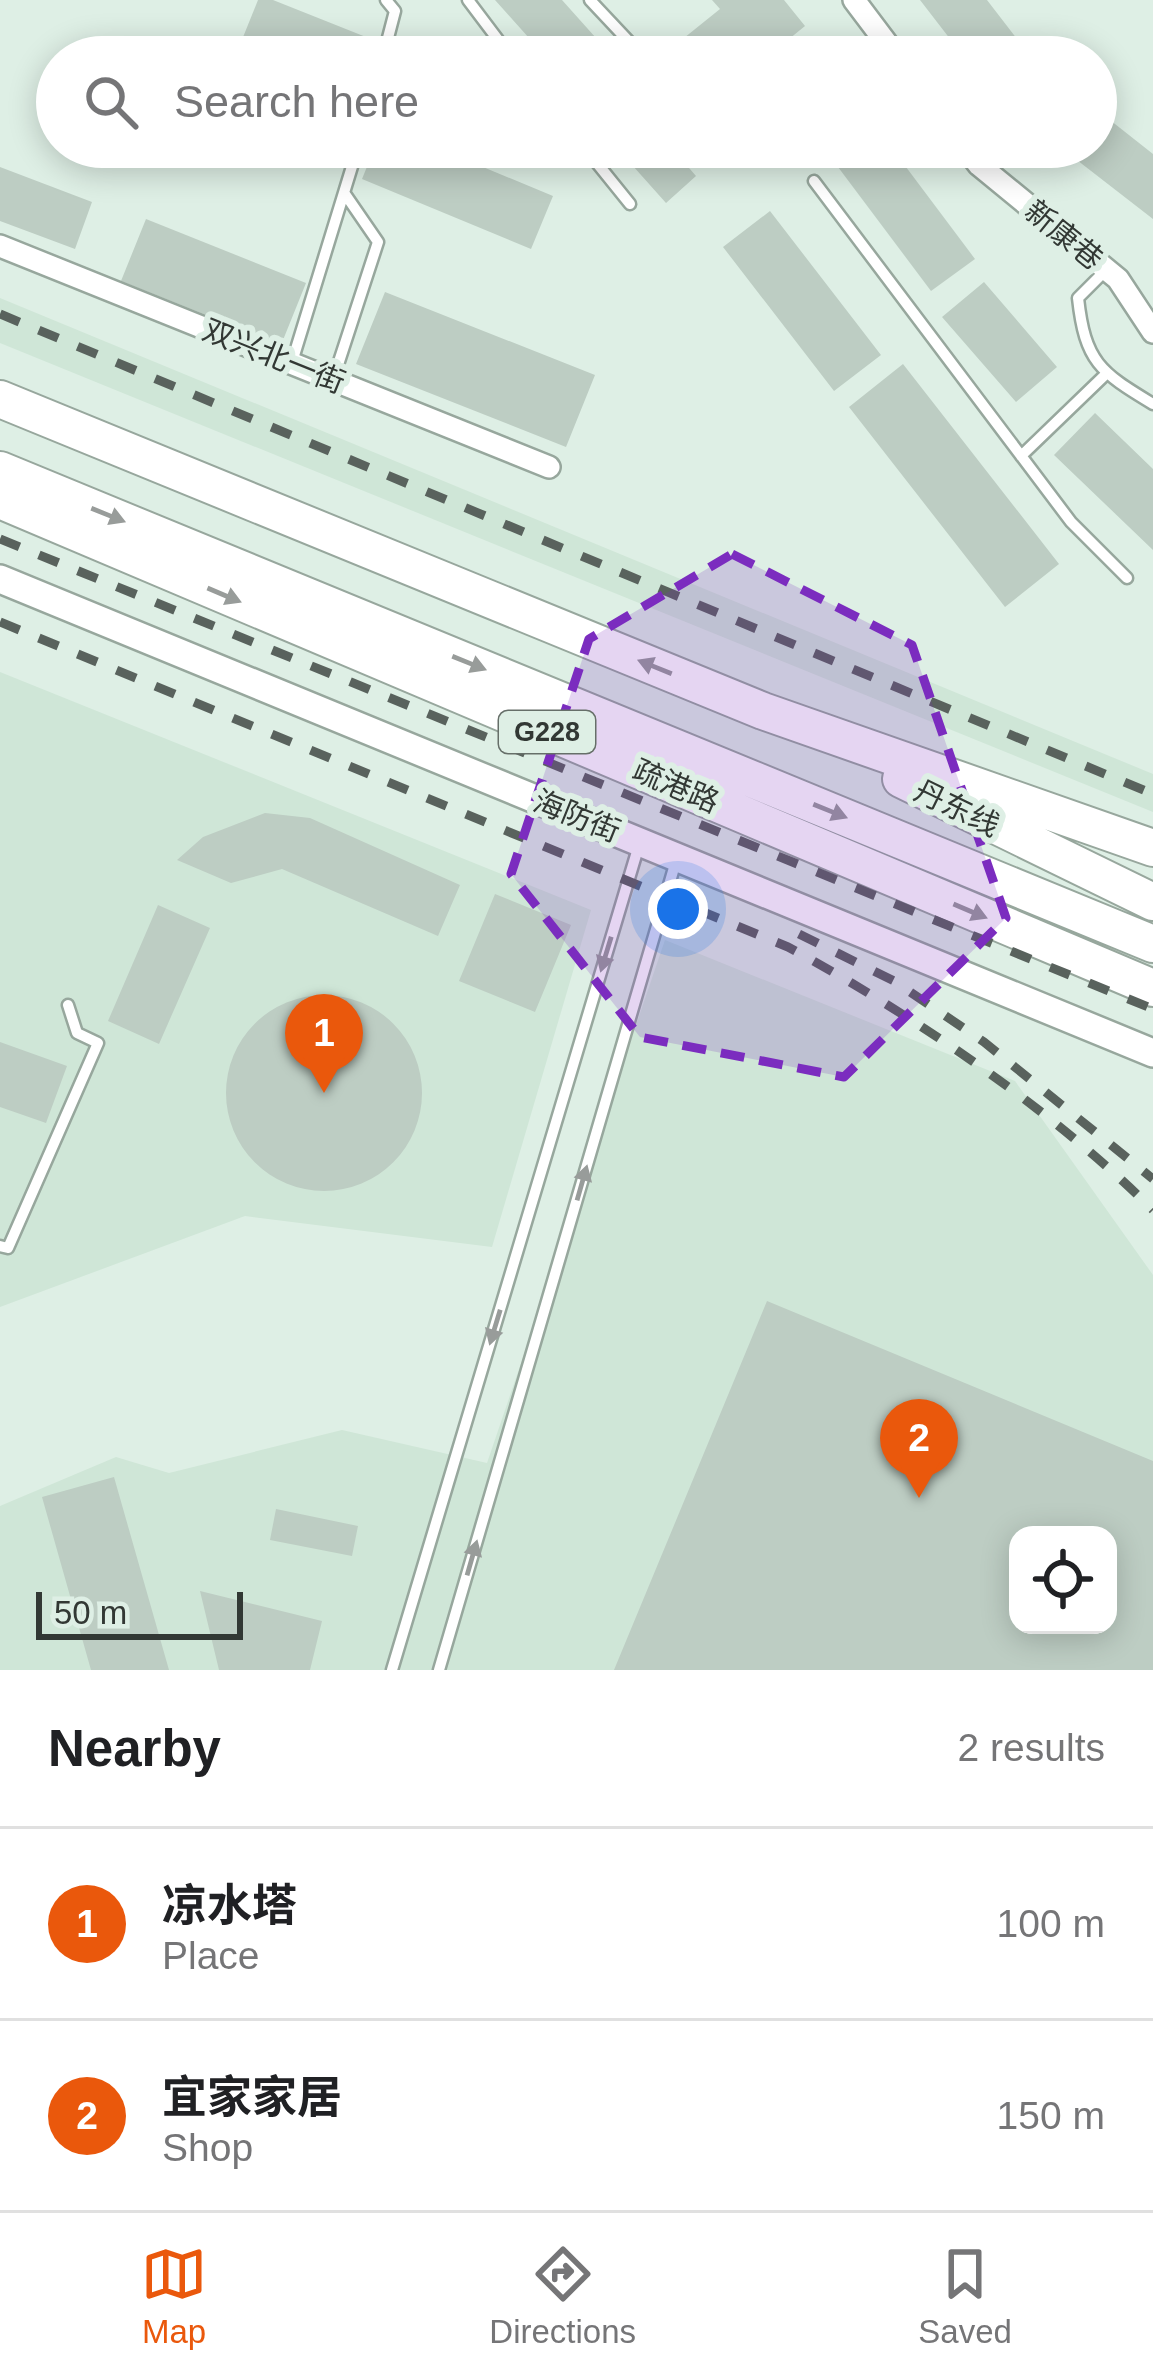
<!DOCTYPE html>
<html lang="en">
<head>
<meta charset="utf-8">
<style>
  body { margin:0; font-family:Arial,"Noto Sans SC",sans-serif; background:#f2f2f2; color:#202124 }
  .controls { position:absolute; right:36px; bottom:36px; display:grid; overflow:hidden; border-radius:24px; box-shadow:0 6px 30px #0003 }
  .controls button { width:108px; height:108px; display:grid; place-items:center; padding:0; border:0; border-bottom:3px solid #e0e0e0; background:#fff; color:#202124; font:60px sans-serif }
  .scale { position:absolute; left:36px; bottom:30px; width:207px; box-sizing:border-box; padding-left:12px; border:6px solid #323834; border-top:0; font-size:33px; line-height:42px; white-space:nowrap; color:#323834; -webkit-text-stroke:9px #deefe5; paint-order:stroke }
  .you { position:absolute; left:678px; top:909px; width:42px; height:42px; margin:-30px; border:9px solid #fff; border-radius:50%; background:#1a73e8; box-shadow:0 0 0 18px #1a73e833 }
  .badge { display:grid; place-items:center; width:78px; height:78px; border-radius:50%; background:#ea580c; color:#fff; font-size:39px; font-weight:700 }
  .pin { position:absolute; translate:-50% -99px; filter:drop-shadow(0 3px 6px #0008) }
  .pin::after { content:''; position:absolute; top:63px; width:42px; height:36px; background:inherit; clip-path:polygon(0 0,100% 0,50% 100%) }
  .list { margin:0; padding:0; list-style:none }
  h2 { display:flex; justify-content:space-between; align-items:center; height:156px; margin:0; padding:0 48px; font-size:51px }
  h2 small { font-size:39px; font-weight:400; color:#757577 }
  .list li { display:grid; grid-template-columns:78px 1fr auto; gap:36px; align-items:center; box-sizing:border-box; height:192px; padding:0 48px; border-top:3px solid #e0e0e0 }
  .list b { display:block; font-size:45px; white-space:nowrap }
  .list p { margin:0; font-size:39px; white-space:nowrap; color:#757577 }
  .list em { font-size:39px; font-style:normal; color:#757577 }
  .icon { flex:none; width:66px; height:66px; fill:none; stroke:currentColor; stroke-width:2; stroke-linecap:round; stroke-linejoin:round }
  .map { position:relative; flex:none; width:1153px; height:1670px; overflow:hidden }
  .search { position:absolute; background:#fff; box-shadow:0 6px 30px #0003; left:36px; right:36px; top:36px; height:132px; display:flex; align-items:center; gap:30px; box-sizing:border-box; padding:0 42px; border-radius:66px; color:#757577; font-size:45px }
  .sheet { height:540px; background:#fff }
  nav { display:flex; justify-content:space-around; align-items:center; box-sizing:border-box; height:168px; border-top:3px solid #e0e0e0; background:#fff; font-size:33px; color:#757577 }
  nav a { display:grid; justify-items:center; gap:6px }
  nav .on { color:#ea580c }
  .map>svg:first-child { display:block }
  .built { fill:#cfe6d7; fill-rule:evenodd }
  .building { fill:#bdcdc3; fill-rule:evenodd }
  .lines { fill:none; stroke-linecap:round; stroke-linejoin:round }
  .service-casing { stroke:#97a79d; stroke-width:15 }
  .minor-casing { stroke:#97a79d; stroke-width:26 }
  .tertiary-casing { stroke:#97a79d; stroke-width:32 }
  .trunk-casing { stroke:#97a79d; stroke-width:40 }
  .service { stroke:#fff; stroke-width:10 }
  .minor { stroke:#fff; stroke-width:21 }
  .tertiary { stroke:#fff; stroke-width:27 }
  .trunk { stroke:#fff; stroke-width:36 }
  .rail { stroke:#59625d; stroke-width:9; stroke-dasharray:21 21; stroke-linecap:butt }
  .oneway { fill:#989c9a }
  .marked { fill:#7b2cbf; fill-opacity:0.2; stroke:#7b2cbf; stroke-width:9; stroke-dasharray:24 15; stroke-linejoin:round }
  .labels { text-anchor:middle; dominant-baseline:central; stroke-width:12; stroke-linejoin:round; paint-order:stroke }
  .shield { fill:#deefe5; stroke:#666f69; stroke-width:3 }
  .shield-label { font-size:27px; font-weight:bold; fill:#323834 }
  .street-label { font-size:30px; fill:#323834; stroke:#deefe5 }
</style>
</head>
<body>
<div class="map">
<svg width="1153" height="1670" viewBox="0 0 1153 1670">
  <rect width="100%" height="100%" fill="#deefe5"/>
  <path class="built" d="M0 298 1153 774V812L0 343Z
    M0 672 591 910 492 1247 245 1216 0 1307Z
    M665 940 1015 1081 1153 1275V1670H0V1506L116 1457 169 1473 342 1430 487 1463ZM1018 1535H1108V1625H1018Z"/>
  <path class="building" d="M258 0H273L376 41 370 57H235Z
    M495 0H562L613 57H546Z
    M712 0H784L805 26 767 57H691L679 42 720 9Z
    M920 0H987L1031 57H964Z
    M1096 109 1153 154V219L1064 150 1096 147Z
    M375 147H435L553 196 531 249 362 179Z
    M616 147H671L696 176 666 203Z
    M823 147H891L975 259 931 291Z
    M0 167 92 202 75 249 0 221Z
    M770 211 881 355 834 391 723 247Z
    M146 219 306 283 281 345 121 281Z
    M984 282 1057 367 1016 402 942 317Z
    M385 292 595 375 566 447 356 364Z
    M903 364 1059 564 1005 607 849 407Z
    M1095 413 1153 469V550L1054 455Z
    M265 813 310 818 460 885 438 936 282 869 231 883 177 860 203 837Z
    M495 894 571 925 535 1012 459 981Z
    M158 905 210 928 159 1044 108 1021Z
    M226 1093a98 98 0 1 1 196 0a98 98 0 1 1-196 0Z
    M0 1042 67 1066 46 1123 0 1107Z
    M767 1301 1153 1461V1670H614ZM1018 1535H1108V1625H1018Z
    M114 1477 169 1670H91L42 1497Z
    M276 1509 358 1526 352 1556 270 1540Z
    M200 1591 322 1621 310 1670H219Z"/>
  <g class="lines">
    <defs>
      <path id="service" d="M468 0 511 57
        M590 0 636 49
        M383 57 395 11 386 0
        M584 147 630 204
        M814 181 1071 522 1127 578
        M1107 269 1078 298C1085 362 1100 372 1153 404
        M292 362 358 147
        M333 380 378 242 345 194
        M1021 456 1105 375
        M0 1246 8 1248 98 1043 77 1033 68 1005
        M392 1670 639 845
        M439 1670 676 861"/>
      <path id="minor" d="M854 0 897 57
        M965 147 979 165 1118 279 1153 332
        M0 246 549 467"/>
      <path id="tertiary" d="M0 579 1153 1053"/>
      <path id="trunk" d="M0 399 763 711 1153 848
        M0 470 1153 944
        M0 500 1153 988
        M901 779 1153 902"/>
    </defs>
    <use href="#service" class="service-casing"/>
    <use href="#minor" class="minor-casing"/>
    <use href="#tertiary" class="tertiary-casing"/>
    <use href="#trunk" class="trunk-casing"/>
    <use href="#service" class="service"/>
    <use href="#minor" class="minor"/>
    <use href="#tertiary" class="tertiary"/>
    <use href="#trunk" class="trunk"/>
    <path class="rail" d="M0 314 1153 794
      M0 539 1153 1009
      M0 622 788 947C912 1014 1053 1110 1153 1210
      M799 934 894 981 984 1042 1153 1179"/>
  </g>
  <defs><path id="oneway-solid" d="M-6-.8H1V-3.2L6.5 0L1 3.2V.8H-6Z" transform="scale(3)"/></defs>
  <g class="oneway">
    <use href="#oneway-solid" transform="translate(108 515) rotate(22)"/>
    <use href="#oneway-solid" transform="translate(224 595) rotate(23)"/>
    <use href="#oneway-solid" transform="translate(469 663) rotate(22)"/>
    <use href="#oneway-solid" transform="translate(655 667) rotate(-158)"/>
    <use href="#oneway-solid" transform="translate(830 811) rotate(22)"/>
    <use href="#oneway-solid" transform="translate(970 911) rotate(23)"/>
    <use href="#oneway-solid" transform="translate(606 954) rotate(107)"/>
    <use href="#oneway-solid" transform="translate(582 1183) rotate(-74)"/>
    <use href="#oneway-solid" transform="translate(495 1327) rotate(107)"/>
    <use href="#oneway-solid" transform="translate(472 1558) rotate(-74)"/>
  </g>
  <path class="marked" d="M732 554 912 645 1006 918 844 1077 640 1037 511 874 589 639Z"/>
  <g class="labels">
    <rect class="shield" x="499" y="711" width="96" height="42" rx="9"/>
    <g class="shield-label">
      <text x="547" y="732">G228</text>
    </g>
    <g class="street-label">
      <text transform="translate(1064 235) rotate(39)">新康巷</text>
      <text transform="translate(274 356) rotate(22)">双兴北一街</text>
      <text transform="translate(676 786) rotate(23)">疏港路</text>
      <text transform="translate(957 808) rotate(26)">丹东线</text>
      <text transform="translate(577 816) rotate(22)">海防街</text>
    </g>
  </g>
</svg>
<div class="controls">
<button><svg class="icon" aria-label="locate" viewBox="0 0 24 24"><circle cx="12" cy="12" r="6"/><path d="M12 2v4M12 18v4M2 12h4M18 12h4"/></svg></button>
</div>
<div class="scale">50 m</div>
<div class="you"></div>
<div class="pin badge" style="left:324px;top:1093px">1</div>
<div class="pin badge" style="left:919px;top:1498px">2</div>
<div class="search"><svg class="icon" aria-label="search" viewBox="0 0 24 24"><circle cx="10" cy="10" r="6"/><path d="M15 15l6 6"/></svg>Search here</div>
</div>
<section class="sheet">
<h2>Nearby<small>2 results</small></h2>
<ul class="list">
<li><span class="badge">1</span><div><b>凉水塔</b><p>Place</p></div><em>100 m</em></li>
<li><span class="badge">2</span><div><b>宜家家居</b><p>Shop</p></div><em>150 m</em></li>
</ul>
</section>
<nav>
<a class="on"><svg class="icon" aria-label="map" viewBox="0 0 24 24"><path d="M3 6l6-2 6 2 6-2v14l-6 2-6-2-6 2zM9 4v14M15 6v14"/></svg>Map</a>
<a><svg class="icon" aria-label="directions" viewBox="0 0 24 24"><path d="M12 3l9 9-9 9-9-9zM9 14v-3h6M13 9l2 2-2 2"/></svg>Directions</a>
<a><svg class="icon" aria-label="saved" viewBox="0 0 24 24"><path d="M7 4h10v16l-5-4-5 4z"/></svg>Saved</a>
</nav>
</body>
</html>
